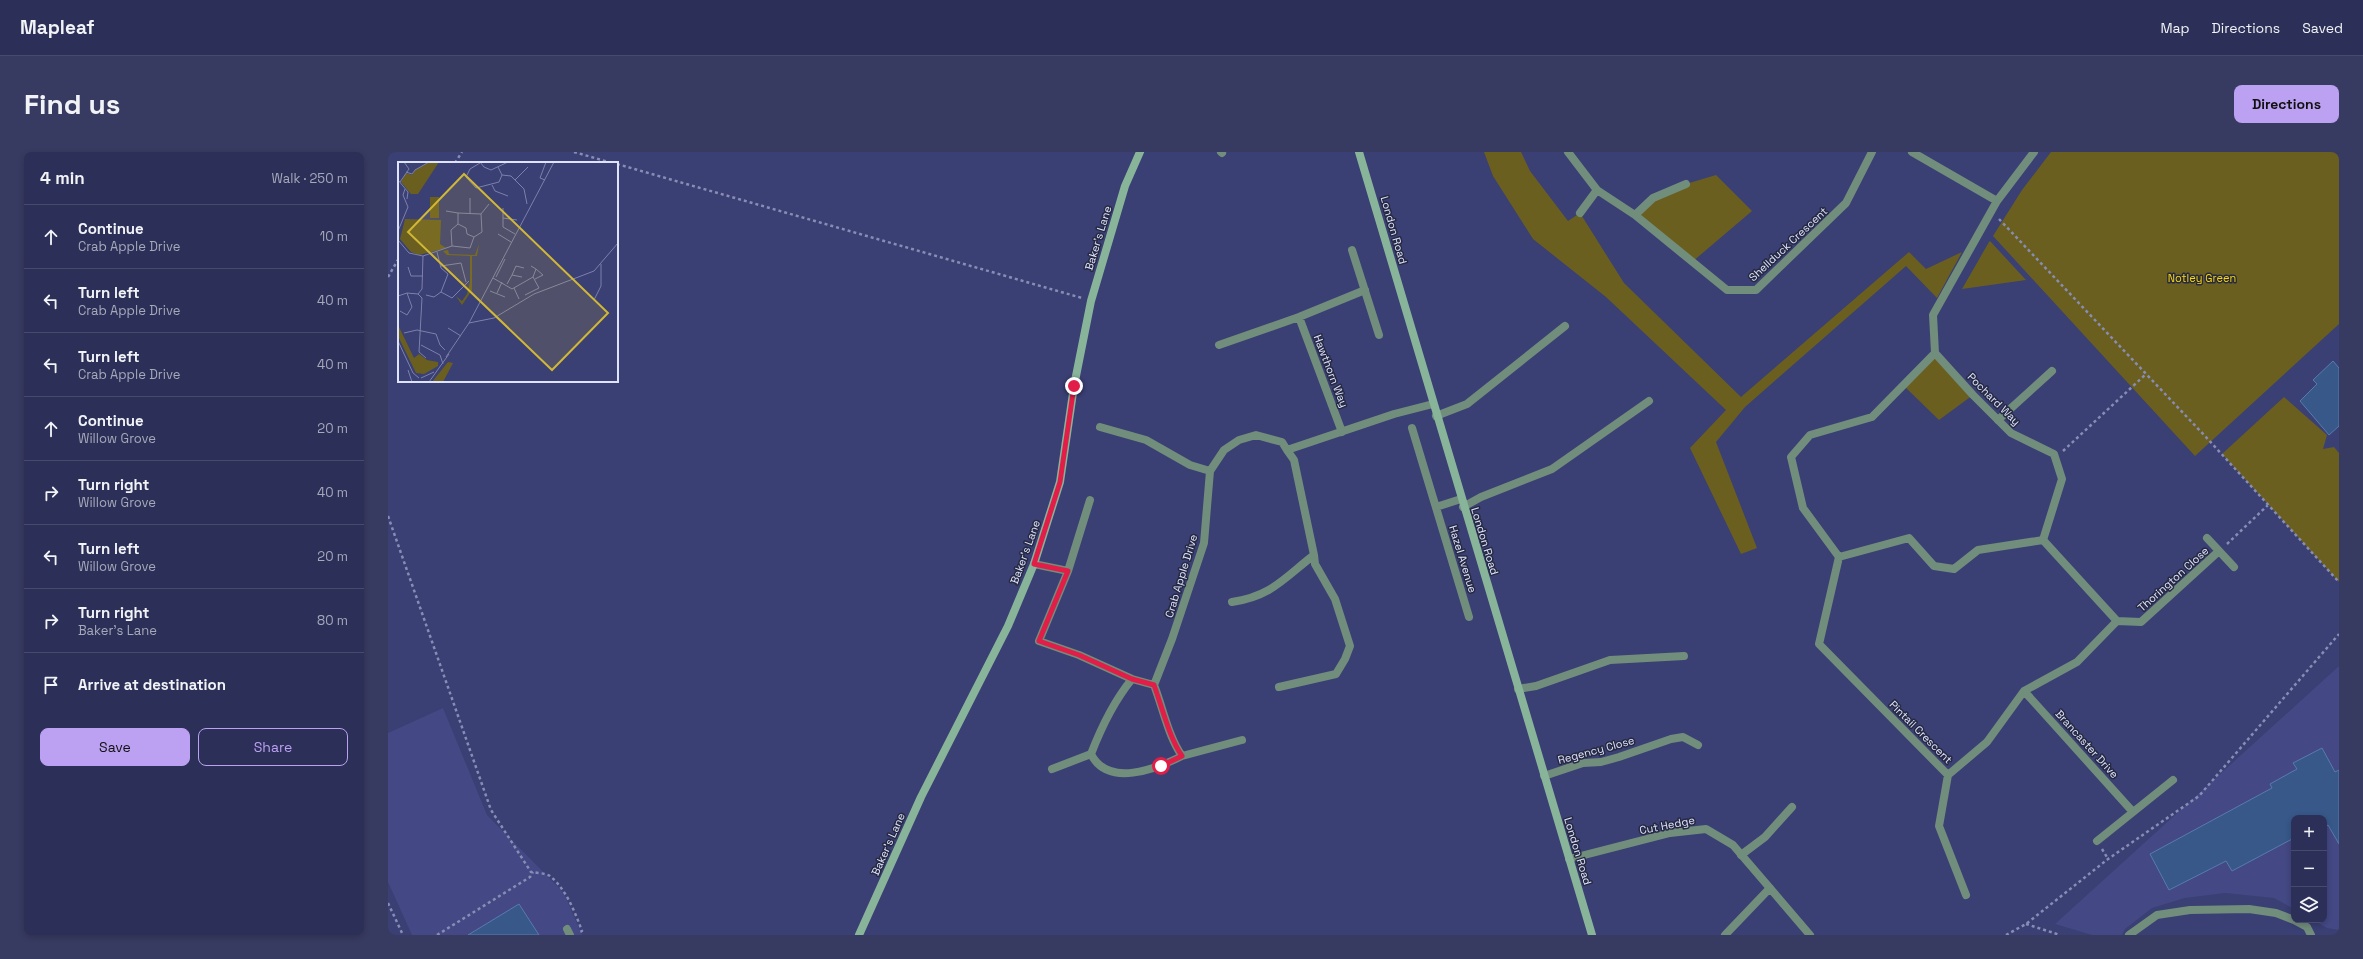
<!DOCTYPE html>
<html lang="en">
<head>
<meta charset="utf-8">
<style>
  body { margin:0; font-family:"Space Grotesk",sans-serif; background:#383b61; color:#f1f3f6 }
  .controls { position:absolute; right:12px; bottom:12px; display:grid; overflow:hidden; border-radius:8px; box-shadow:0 2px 6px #0003 }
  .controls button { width:36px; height:36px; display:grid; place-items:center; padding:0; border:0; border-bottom:1px solid #484a6d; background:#2c2f57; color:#f1f3f6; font:20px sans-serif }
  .stop { position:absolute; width:12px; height:12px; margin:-9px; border:3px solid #e11d48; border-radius:50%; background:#fff }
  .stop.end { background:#e11d48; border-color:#fff; box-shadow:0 1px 4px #0008 }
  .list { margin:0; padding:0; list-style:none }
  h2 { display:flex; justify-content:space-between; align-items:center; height:52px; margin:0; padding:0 16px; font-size:17px }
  h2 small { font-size:13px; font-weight:400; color:#a6a9ba }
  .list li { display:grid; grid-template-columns:26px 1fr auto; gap:12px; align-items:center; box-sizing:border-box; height:64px; padding:0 16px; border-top:1px solid #484a6d }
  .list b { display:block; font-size:15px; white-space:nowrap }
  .list p { margin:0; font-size:13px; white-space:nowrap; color:#a6a9ba }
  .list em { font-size:13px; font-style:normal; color:#a6a9ba }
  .actions { display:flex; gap:8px; padding:12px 16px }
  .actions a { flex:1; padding:9px 0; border:1px solid #bca0f2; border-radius:8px; text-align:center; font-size:14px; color:#bca0f2 }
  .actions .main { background:#bca0f2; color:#111 }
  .icon { flex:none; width:22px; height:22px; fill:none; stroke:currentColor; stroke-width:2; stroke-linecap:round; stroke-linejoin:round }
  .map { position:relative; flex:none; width:1951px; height:783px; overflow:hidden; border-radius:8px }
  header { display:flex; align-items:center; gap:24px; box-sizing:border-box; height:56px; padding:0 20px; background:#2c2f57; border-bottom:1px solid #484a6d }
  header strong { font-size:19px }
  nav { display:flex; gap:22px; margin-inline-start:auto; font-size:14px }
  .intro { display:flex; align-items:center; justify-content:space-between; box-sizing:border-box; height:96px; padding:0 24px }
  h1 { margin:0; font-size:28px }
  .button { padding:10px 18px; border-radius:8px; background:#bca0f2; color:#111; font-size:14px; font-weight:700 }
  main { display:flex; gap:24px; padding:0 24px }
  aside { flex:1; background:#2c2f57; border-radius:8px; box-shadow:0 2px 6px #0003 }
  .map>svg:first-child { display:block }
  .built { fill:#444884 }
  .green { fill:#6b5f20 }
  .building { fill:#375889; stroke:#587baf }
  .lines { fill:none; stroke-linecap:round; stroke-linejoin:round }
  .path { stroke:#888db5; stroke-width:2.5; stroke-dasharray:3 3; stroke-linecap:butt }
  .lane { stroke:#718d7c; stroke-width:8 }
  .street { stroke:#718d7c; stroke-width:8 }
  .secondary { stroke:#88b49a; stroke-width:8 }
  .route { stroke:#e11d48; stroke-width:5 }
  .labels { text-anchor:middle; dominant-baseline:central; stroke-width:3; stroke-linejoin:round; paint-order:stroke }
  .street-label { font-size:11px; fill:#dfe4fe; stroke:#262941 }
  .park-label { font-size:11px; fill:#f8d805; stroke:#262941 }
  .inset-road { fill:none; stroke:#7c81ab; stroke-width:1 }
  .view { fill:#d0b736; fill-opacity:0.15; stroke:#d0b736; stroke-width:2 }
  .inset-edge { fill:none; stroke:#dfe4fe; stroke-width:2 }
</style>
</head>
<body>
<header>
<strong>Mapleaf</strong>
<nav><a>Map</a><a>Directions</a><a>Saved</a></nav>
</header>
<div class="intro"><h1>Find us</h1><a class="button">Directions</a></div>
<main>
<aside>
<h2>4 min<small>Walk · 250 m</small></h2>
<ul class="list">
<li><svg class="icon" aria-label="ahead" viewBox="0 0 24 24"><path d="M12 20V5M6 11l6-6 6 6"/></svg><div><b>Continue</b><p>Crab Apple Drive</p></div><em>10 m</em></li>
<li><svg class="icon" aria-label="left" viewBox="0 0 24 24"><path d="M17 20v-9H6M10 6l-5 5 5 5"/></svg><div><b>Turn left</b><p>Crab Apple Drive</p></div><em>40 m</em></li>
<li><svg class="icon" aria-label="left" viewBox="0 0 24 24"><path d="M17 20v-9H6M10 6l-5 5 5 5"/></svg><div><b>Turn left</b><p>Crab Apple Drive</p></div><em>40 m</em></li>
<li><svg class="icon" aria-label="ahead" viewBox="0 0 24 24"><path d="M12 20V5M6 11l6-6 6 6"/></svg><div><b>Continue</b><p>Willow Grove</p></div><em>20 m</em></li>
<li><svg class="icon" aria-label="right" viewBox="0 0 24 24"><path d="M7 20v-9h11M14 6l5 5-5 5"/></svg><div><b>Turn right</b><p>Willow Grove</p></div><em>40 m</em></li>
<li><svg class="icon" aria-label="left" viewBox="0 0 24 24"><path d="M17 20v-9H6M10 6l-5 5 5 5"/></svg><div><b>Turn left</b><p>Willow Grove</p></div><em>20 m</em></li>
<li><svg class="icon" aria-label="right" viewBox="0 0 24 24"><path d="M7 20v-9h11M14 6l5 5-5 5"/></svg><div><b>Turn right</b><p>Baker's Lane</p></div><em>80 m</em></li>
<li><svg class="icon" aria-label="arrive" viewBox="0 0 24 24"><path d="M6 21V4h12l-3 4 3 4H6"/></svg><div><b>Arrive at destination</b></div></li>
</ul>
<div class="actions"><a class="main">Save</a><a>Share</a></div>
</aside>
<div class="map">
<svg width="1951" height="783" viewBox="0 0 1951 783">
  <rect width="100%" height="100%" fill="#3a3f74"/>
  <path class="built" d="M1951 514V778L1939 776 1925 768H1936V666H1906V757L1886 746 1837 741 1797 746 1764 756 1737 777 1734 783H1704L1667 772Z
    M55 556 99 663 176 741 194 783H24L0 730V581Z"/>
  <path class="green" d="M1096 0H1133L1142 19 1180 69 1192 61 1236 131 1353 245 1521 100 1538 117 1574 100 1549 146 1518 114 1357 255 1328 290 1369 396 1353 402 1302 296 1338 258 1218 145 1145 87 1105 24Z
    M1663 0H1951V172L1807 304 1605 84 1634 38Z
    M1328 23 1364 59 1304 110 1247 64 1265 46 1298 32Z
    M1602 89 1638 128 1574 137 1601 90Z
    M1547 201 1585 243 1551 268 1515 233Z
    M1896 245 1939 283 1935 297 1946 295 1951 301V430L1834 302Z"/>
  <path class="building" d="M1945 209 1951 216V274L1941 283 1912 249 1929 232 1925 228Z
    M1934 596 1947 620 1951 618V692L1940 673 1936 676V666H1906V686L1844 719 1838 709 1781 738 1762 702 1884 636 1882 632 1909 617 1905 611Z
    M131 752 151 783H80Z"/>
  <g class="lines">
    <path class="path" d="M186 0 224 11
      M67 11 74 0
      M229 12 694 146
      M1611 67 1817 284 1951 430
      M0 125 11 106
      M1675 299 1758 222
      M0 364 103 658 143 720C149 721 157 721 162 724 178 737 187 760 194 779L192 780
      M1839 392 1880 353
      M1714 697 1720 707
      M0 751 15 783
      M1638 772 1672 783
      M49 783 142 725 145 720
      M1618 783 1638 772 1720 707 1811 644 1951 482"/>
    <path class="lane" d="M833 0 834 1
      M964 98 991 183
      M1048 264 1079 252 1177 174
      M1610 268 1664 219
      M1075 355 1093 345 1164 317 1261 249
      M1130 537 1148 534 1222 508 1296 504
      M1353 703 1377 685 1404 655"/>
    <path class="street" d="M1180 0 1209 38 1192 61
      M1524 0 1609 49
      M1209 38 1247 63 1339 138H1368L1458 51 1484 0
      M1247 63 1265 46 1298 32
      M911 165 954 280
      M831 193 911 165 977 138
      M1547 201 1484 265 1422 283 1403 305 1415 356 1451 405 1521 386 1546 414 1566 417 1590 398 1655 388 1674 327 1666 302 1623 281 1585 243 1547 201 1545 163 1609 49 1646 0
      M712 275 758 288 802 313 822 319
      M1024 276 1081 465
      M702 348 680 419 651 489 691 503 744 527 766 533 784 487 816 391 822 319 836 298 851 288 868 283 894 290 899 298 1006 262 1045 252
      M1048 355 1073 347
      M1819 386 1846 415
      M1451 405 1431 492 1560 623 1599 590 1636 539 1689 510 1729 469 1655 388
      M646 412 680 419
      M844 450C884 444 896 426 926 403L906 308 899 298
      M1729 469 1753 470 1831 399
      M744 527C726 549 713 576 703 602 720 636 768 617 794 604
      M766 533C775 556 780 584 794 604L854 588
      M891 535 948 522 957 507 962 494 947 447 927 412 926 403
      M1636 539 1745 660
      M664 617 703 602
      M1560 623 1551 674 1578 743
      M1156 624 1195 611 1213 610 1231 605 1283 587 1295 585 1310 593
      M1709 689 1785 628
      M1181 707 1282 681 1318 677 1345 693 1422 783
      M1906 768 1919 775 1923 783
      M179 777 182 783
      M1337 783 1382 736
      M1741 783 1769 763 1802 758 1861 757 1888 761 1906 768"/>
    <path class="secondary" d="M971 0 1204 783
      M471 783 533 645 620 474 646 412 672 330 686 234 703 149 737 34 752 0"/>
  </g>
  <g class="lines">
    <path class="route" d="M686 234 672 330 646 412 680 419 651 489 691 503 744 527 766 533C774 555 781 585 794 604L773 614"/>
  </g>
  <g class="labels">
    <g class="street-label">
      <text transform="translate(1006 78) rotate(74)">London Road</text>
      <text transform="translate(710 86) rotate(-73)">Baker's Lane</text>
      <text transform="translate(1400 92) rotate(-43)">Shellduck Crescent</text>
      <text transform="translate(943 219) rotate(69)">Hawthorn Way</text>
      <text transform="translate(1606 247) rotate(45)">Pochard Way</text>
      <text transform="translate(1097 389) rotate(73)">London Road</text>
      <text transform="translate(637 400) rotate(-70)">Baker's Lane</text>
      <text transform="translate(1075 407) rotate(73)">Hazel Avenue</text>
      <text transform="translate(793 424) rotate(-73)">Crab Apple Drive</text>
      <text transform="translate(1785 427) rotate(-42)">Thorington Close</text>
      <text transform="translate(1533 580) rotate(45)">Pintail Crescent</text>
      <text transform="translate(1699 592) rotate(48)">Brancaster Drive</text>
      <text transform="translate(1208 598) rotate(-15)">Regency Close</text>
      <text transform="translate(1279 673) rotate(-11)">Cut Hedge</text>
      <text transform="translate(500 692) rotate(-66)">Baker's Lane</text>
      <text transform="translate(1190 699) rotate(73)">London Road</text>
    </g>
    <g class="park-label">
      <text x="1814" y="126">Notley Green</text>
    </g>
  </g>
  <g transform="translate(10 10)">
    <rect width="220" height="220" fill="#3a3f74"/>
    <path d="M32 0H41L20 32H13L3 20 8 11 14 13 17 8ZM32 35H41V56H32ZM7 57 43 58 42 82 48 86 21 93 13 90 2 77ZM81 82 79 94H74V128L64 143 58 134 64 139 69 132 72 120V94L49 93 45 89 50 88 51 92 77 93ZM0 163 16 196 21 192 29 198 40 200V204L26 212 18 211 0 174ZM50 200 55 201 45 220H34Z" fill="#6b5f20"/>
    <path class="inset-road" d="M82 0 86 5 93 8 110 0M82 1 72 7 68 15 78 26 101 20 104 13 100 5M8 10 14 12 17 8 31 0M104 13 113 14 126 27 129 42M0 18 10 30 9 37M117 18 130 5M147 18 142 16 148 0M2 20 11 7 6 0M94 23 97 29 110 34M105 46V65L117 72M48 49 60 51M72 52V36M83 52 91 42M105 56 119 58M60 62V51L83 52 84 70 76 75M0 69 10 45 5 33 7 27M100 72 113 80M0 78 11 91 25 94 54 84 72 86 76 75 69 72 68 66 60 62 53 68 54 84M25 94 24 127 20 132 24 136 21 190 28 196M43 104 63 101 68 120M133 104 138 107 135 115M10 105 13 114H25M114 113 118 104 126 106M98 115 107 97M95 116 114 127 135 115 141 126 127 133M137 117 145 113 138 107M109 122 114 113 124 115M116 126 121 137M92 129 107 135M43 130 54 136 71 119M99 131 104 120M28 133 36 135 43 130 50 112 43 106 39 90M0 134 9 131 20 132M196 138 203 124V102M2 149 9 153 14 145 9 131M71 161 96 156 136 132 196 109 220 81M50 166 63 174M6 171 19 168 38 172 42 183 47 188M0 179 15 211 21 216M23 183 42 193 45 202M48 195 71 161 156 0M10 208 14 220M23 216 36 210M31 220 51 192"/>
    <path class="view" d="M66 12 210 151 154 208 10 70Z"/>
    <rect width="220" height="220" class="inset-edge"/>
  </g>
</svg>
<div class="controls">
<button>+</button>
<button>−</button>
<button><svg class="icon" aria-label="layers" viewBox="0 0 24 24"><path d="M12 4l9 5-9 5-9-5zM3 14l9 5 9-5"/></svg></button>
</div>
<div class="stop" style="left:773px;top:614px"></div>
<div class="stop end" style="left:686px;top:234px"></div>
</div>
</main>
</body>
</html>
